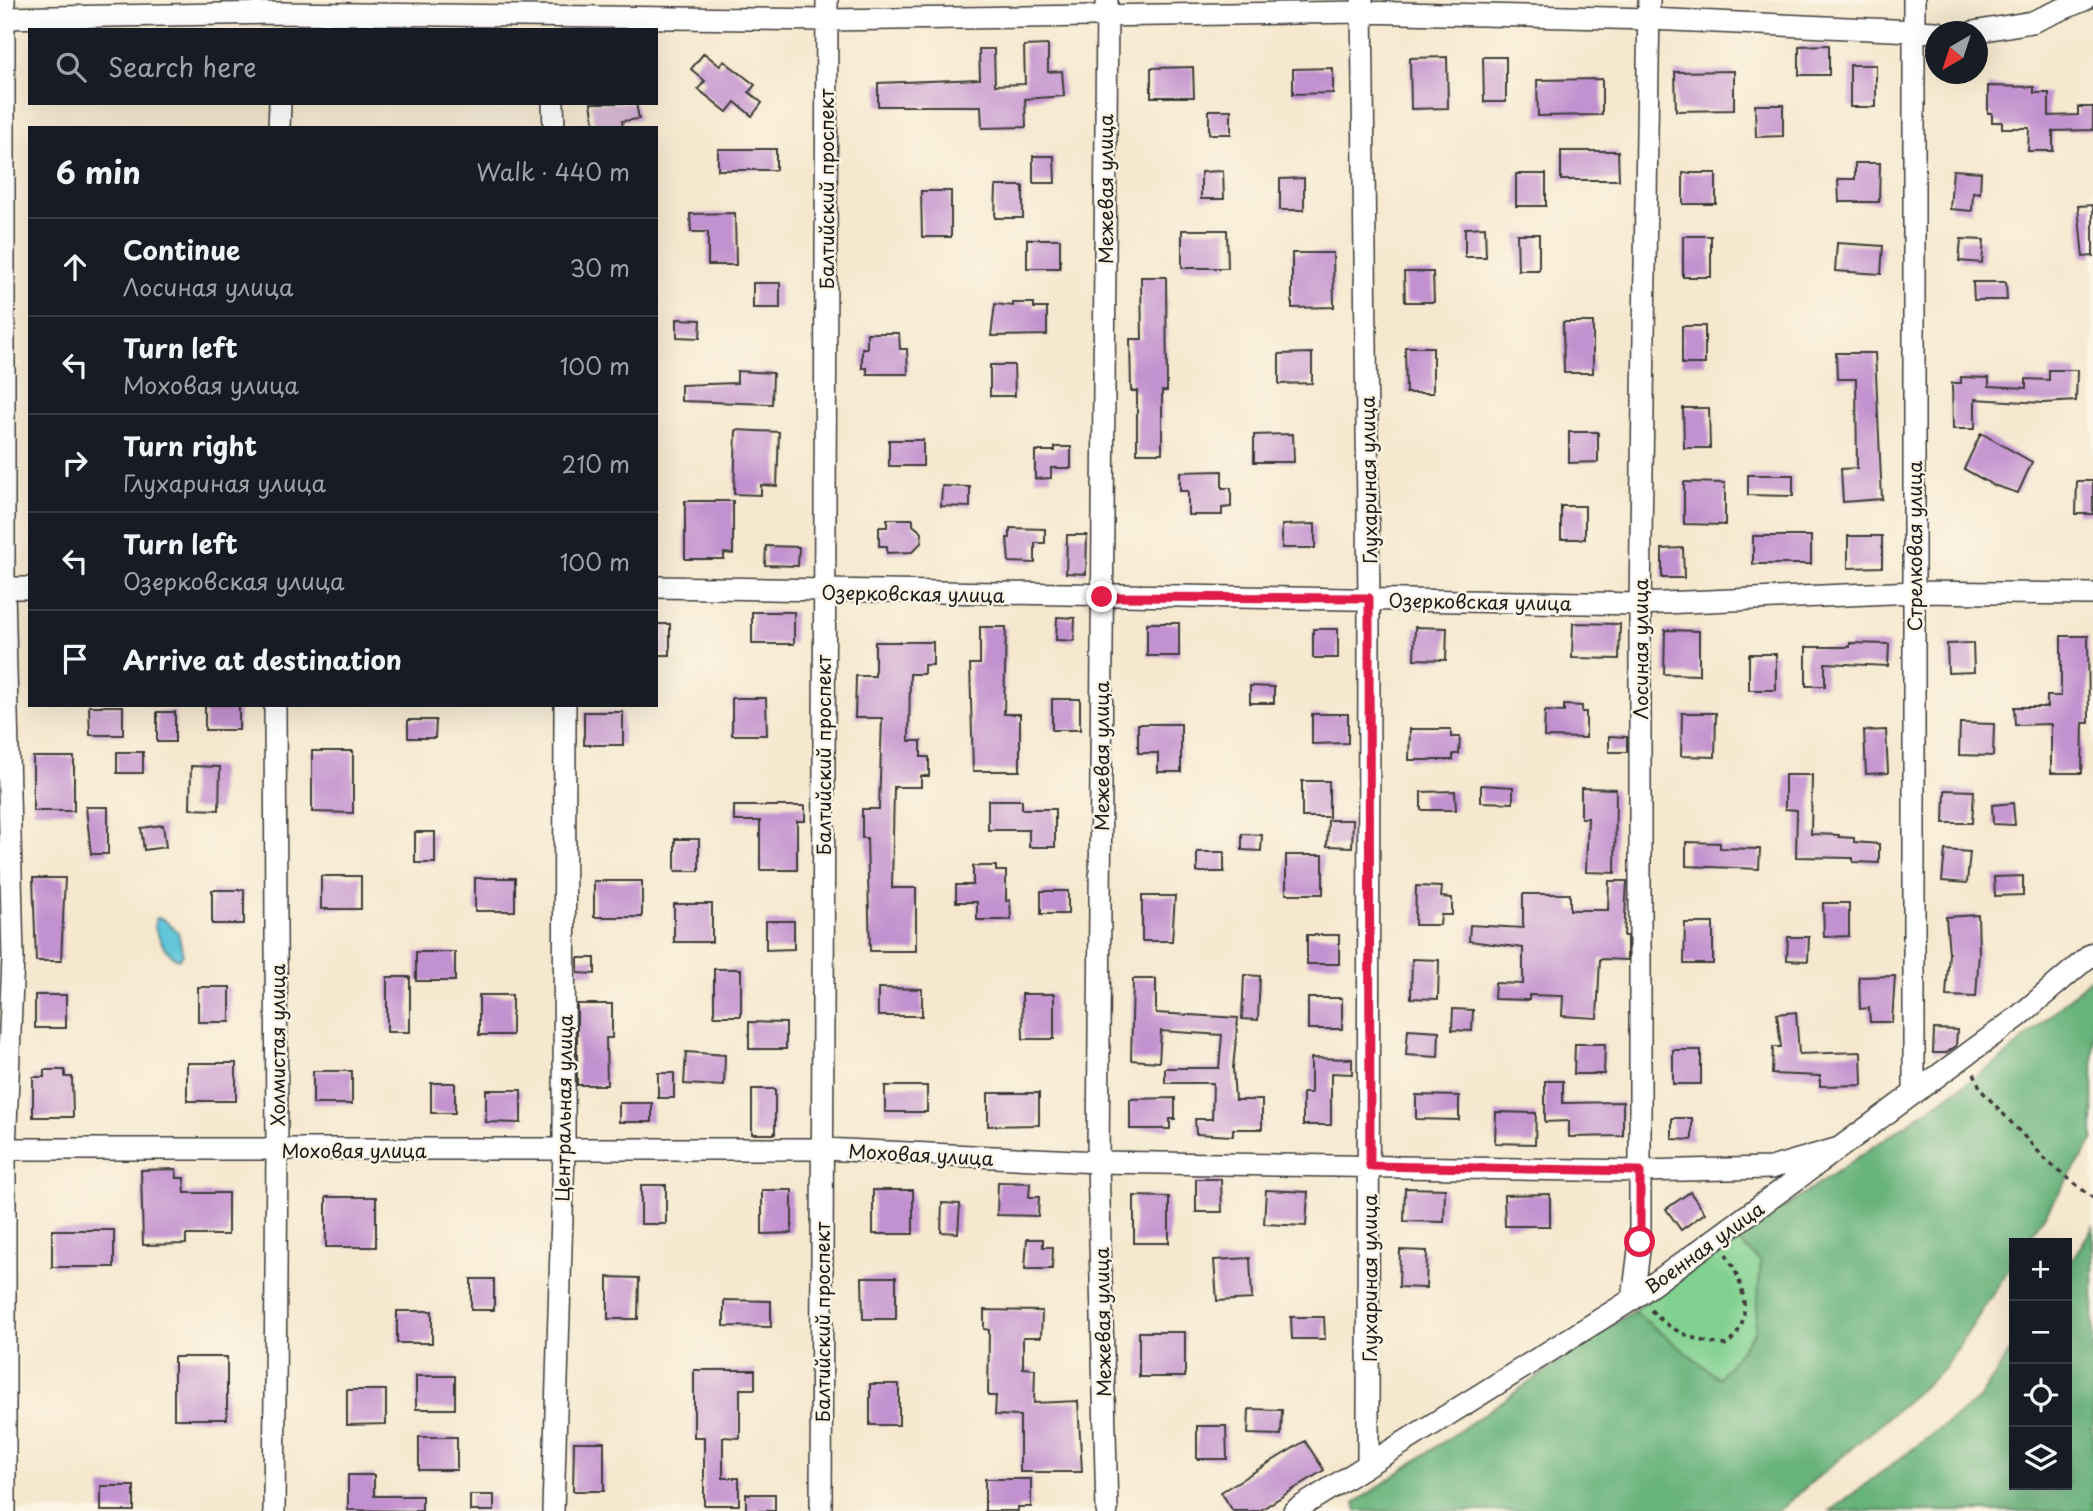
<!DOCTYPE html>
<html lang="en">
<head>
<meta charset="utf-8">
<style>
  body { margin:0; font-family:"Playpen Sans",sans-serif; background:#20242c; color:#f1f3f6 }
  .controls { position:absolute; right:21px; bottom:21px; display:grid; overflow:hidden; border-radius:0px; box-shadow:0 7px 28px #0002 }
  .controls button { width:63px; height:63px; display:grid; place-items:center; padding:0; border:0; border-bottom:2px solid #363941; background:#171b24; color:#f1f3f6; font:35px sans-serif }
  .compass { position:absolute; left:1925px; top:21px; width:63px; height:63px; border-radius:50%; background:#171b24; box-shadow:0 7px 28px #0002; rotate:219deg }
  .stop { position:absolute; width:21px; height:21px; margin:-16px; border:5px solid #e11d48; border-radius:50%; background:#fff }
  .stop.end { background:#e11d48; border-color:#fff; box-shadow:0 2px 7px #0008 }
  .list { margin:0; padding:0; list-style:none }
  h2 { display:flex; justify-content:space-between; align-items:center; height:91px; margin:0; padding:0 28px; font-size:30px }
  h2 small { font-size:23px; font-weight:400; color:#9ea1a6 }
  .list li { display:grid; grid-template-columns:46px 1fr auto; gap:21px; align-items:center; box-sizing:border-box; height:98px; padding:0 28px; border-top:2px solid #363941 }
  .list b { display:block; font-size:26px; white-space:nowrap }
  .list p { margin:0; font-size:23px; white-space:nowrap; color:#9ea1a6 }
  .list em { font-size:23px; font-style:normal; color:#9ea1a6 }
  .icon { flex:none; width:38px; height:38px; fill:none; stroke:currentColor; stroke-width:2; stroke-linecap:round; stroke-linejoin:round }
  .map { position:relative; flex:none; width:2093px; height:1511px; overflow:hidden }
  .search { position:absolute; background:#171b24; box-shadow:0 7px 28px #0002; left:28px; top:28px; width:630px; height:77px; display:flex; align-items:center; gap:18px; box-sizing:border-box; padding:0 24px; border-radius:0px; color:#9ea1a6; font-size:26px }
  .panel { position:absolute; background:#171b24; box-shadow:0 7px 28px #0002; left:28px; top:126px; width:630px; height:581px; border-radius:0px }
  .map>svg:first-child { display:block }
  .green { fill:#81d191; stroke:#4e7656; stroke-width:2 }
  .forest { fill:#68b37b; stroke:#42684c; stroke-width:2 }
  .water { fill:#5ec5da; stroke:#3d707b; stroke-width:2 }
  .building { fill:#c291cf }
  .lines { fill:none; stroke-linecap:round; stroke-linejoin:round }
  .minor-casing { stroke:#3d3b37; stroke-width:24 }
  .path { stroke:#3d3b37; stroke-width:3.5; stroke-dasharray:5 5; stroke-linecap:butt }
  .minor { stroke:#fff; stroke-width:21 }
  .route { stroke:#e11d48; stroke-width:9 }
  .labels { text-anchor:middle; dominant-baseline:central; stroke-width:5; stroke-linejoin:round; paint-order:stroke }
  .street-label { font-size:19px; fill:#1c1c1c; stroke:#fcf5e5 }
</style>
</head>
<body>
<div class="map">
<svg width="2093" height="1511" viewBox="0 0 2093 1511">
  <rect width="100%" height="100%" fill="#fcf5e5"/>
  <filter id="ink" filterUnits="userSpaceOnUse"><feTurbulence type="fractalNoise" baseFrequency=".0143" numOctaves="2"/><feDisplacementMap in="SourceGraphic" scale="14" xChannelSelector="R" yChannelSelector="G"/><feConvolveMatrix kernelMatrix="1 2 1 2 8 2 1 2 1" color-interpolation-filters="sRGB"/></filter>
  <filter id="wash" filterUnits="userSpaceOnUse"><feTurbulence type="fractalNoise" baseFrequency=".00686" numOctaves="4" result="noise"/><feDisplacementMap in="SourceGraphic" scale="28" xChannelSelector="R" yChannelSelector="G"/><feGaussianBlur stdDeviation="1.57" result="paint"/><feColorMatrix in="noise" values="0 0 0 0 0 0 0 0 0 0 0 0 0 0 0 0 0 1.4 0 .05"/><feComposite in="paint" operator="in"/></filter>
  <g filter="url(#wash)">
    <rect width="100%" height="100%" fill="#f5e8cf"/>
    <path class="green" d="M1737 1240 1761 1262 1755 1331 1719 1379 1633 1311Z"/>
    <path class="forest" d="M2093 976V1141L2026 1243H2014V1261L1944 1369 1778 1511H1357L1355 1503 1633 1311 1719 1378 1755 1331 1761 1262 1737 1240 2006 1056Z
      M2093 1227V1511H1830L1979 1399 2014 1346V1485H2067V1267Z"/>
    <path class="water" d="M157 918 163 919 178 932 183 955 178 959C164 952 160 939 154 926Z"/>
    <g id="blocks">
      <path class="building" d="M1048 45V72L1062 71 1064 96 1025 99 1026 127 982 128 981 106H878V83L980 79 979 49H994L995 85 1025 84 1024 46Z
        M1829 45V75H1799V46Z
        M704 53 720 66 724 61 755 85 749 92 762 103 752 116 735 102 727 112 698 89 705 81 691 69Z
        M1447 57 1448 108 1411 109 1410 58Z
        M1483 57H1506V102H1484Z
        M1850 65H1876V107H1850Z
        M1193 67 1194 97H1151V68Z
        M1333 68V93L1293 94V69Z
        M1734 71V110L1676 111 1675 72Z
        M1602 79V115L1538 116 1537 80Z
        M1988 86 2034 87V93H2049V116L2078 115V107H2093V130L2053 131V151H2028L2029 128H2002V122H1992V113H1988Z
        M591 103H636L639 119 622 121 623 128H595Z
        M1755 105H1783V136L1756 137Z
        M1209 110H1231V134H1209Z
        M718 149H776V170H718Z
        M1561 151H1618L1619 180H1561Z
        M1033 156H1054L1055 183H1033Z
        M1855 163H1880L1879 202H1839L1838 179H1855Z
        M1953 170 1981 172 1980 193 1973 192 1972 211 1950 209Z
        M1223 171 1224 199H1201V172Z
        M1683 173H1716V204H1683Z
        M1516 174H1546V206H1516Z
        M1304 178V210H1280V179Z
        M996 186H1023V218H995Z
        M921 191H951V237H922Z
        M2093 205V256L2083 257 2078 206Z
        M735 213 736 265H708V232H691L690 214Z
        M1485 227 1486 257H1465V228Z
        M1182 230H1227L1228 268H1182Z
        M1517 234H1539V270H1518Z
        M1683 236H1711V277H1683Z
        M1027 239H1060V268H1027Z
        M1961 239 1984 240 1982 263 1959 261Z
        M1837 243 1883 246 1881 274 1835 271Z
        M1292 253H1333L1334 307 1292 308Z
        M1404 272H1433L1434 302H1405Z
        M1141 277H1166L1167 391H1162V453H1137V391H1131L1130 339H1142Z
        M1973 282H2006L2007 300H1974Z
        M753 283H780V308H753Z
        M1013 303H1034V308H1047V335L991 336 995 304 1013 306Z
        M677 319 701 320 700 338 677 337Z
        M1563 322H1593V373H1564Z
        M1682 326H1705V364H1682Z
        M867 333H899L900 349H907L908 374H867V368H862V348H867Z
        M1405 347H1433V393H1406Z
        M1312 353V383L1279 384V354Z
        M1836 353H1875L1882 499 1843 502 1841 469 1857 468 1856 379H1837Z
        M990 365H1014L1015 396H990Z
        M2049 370H2077L2076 401 2044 403 1975 399V429H1953L1952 383H1961V377L1989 378V386L2026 388V379L2049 380Z
        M737 371 773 373 772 404 681 401V385L737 383Z
        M1683 408H1709L1710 448H1684Z
        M736 430 779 432 777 486 761 485V495L734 494Z
        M1569 432H1598V462L1569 463Z
        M1981 433 2032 462 2018 493 1993 485 1964 469Z
        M1293 434 1294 462H1254V435Z
        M889 440H923V466H889Z
        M1055 447H1071V468H1051V478L1035 479V451H1055Z
        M1222 471V488H1231V507L1222 508V515H1188V491H1180V472Z
        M1748 475H1793V496L1748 495Z
        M2077 481H2093V514H2076Z
        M1684 482 1725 483V525L1684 524Z
        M942 486 970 487V507L941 506Z
        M685 501H733V554L724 553V559H685Z
        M1561 506H1585V539H1561Z
        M887 519H913V525L922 533 921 543 912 552 887 553V546H879V527H887Z
        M1315 524V548H1282V525Z
        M1010 528 1045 529V543H1035V563L1009 562 1007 538H1010Z
        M1067 535H1087L1086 574 1066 573Z
        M1753 536H1811V564H1753Z
        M1848 536H1882V567L1848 568Z
        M766 546 799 547 798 566 765 565Z
        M1683 548 1684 578H1662V549Z
        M752 612H794V644H752Z
        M1057 617 1075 618 1074 641 1056 640Z
        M1147 623H1179V656H1147Z
        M1573 623 1620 624 1619 659 1572 658Z
        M656 624H670V655H656Z
        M980 627H1006L1004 714H1020V771H973L970 664H980Z
        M1415 627 1447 628 1446 660 1414 659Z
        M1313 629H1338V658H1313Z
        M1665 630 1699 631V675L1664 674Z
        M2061 636H2088L2089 723H2083L2082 773H2051V724L2015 725 2014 707H2047V696H2061Z
        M875 642H933V665H924V674H910L909 741H921V757H929V776H921V787H894L892 888H916V951H870L867 838H862V809H879L882 718H855L856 676H875Z
        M1850 643 1889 644 1888 666 1825 663V686H1806V647H1850Z
        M1973 643 1974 672 1948 673 1947 644Z
        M1749 654H1776V690H1749Z
        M1250 686 1274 687V703H1250Z
        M732 698H766L767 735H732Z
        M1052 699H1080V730H1052Z
        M205 705H239V730H205Z
        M1564 705 1582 706V712H1586V738L1544 737 1545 711 1564 712Z
        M89 706H123V735H90Z
        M157 712H175V742H157Z
        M584 712H623V745H584Z
        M1682 713H1716L1715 757 1681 756Z
        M1312 714H1348V743L1312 744Z
        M408 720H436L435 738H408Z
        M1960 723 1994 724 1993 756 1959 755Z
        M1138 724H1181V772H1158V753H1138Z
        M1410 729H1451V737H1460L1459 754H1453V760H1409Z
        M1886 730 1888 773 1866 774 1864 731Z
        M1609 736 1627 737V752H1609Z
        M312 751H353V813L312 812Z
        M117 752H143V773H117Z
        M33 757H74V811H33Z
        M191 766 220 767 219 810 190 809Z
        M1785 775H1812L1811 834 1839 835V837L1854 838V842L1879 844V863L1853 862V858L1796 857 1797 810 1785 809Z
        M1302 781H1329V817H1302Z
        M1481 785 1513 787V803L1481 802Z
        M1581 788 1616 789 1615 873 1586 872 1588 818H1581Z
        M1945 790 1974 791 1972 823H1944Z
        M1455 791 1456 810H1421V792Z
        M988 800H1022V809H1055V847H1029V830H988Z
        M2013 803 2015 825 1993 824 1992 805Z
        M734 806H805V821H797V870H760V821H734Z
        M86 807H108V854H91Z
        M1328 820H1353L1352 847 1327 846Z
        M163 825 166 847 144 850 141 828Z
        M415 832H435V863H415Z
        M1242 834 1262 835 1261 851 1242 850Z
        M675 839H699V871H675Z
        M1686 842 1720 843V848L1760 849 1759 869 1686 866Z
        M1945 850 1970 852 1967 883 1942 881Z
        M1197 852H1224V872H1197Z
        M1286 855H1323V894H1286Z
        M973 866H996V871H1006V901L1010 900 1011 920H977V902H956V885H973Z
        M321 876H361V909H321Z
        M2023 876V895L1995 896 1994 877Z
        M33 878H65L61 961H36Z
        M475 878H515V911H475Z
        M594 881H642V917H594Z
        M1609 881H1627L1624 936H1627V960L1600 959 1597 1018 1562 1016 1563 996 1529 995V1000L1494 999 1495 983 1523 984V948L1469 941 1470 925 1523 928V894H1570V910H1608Z
        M1416 886 1442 887 1441 897 1452 898V915H1441L1440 925H1415Z
        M212 890H244V924H212Z
        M1041 891H1068V914H1041Z
        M1142 896H1175L1172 941H1142Z
        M1823 903H1849V936L1824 937Z
        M674 904H712V942H674Z
        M1978 915 1979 952 1976 997 1946 996 1949 953 1946 917Z
        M766 921H794V949L766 950Z
        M1685 923H1713V964H1684Z
        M1307 935H1339V964H1307Z
        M1788 937H1809L1808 961 1787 960Z
        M416 952H455V981H416Z
        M578 958H595V974L578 973Z
        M1412 959 1439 960 1438 999 1411 998Z
        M714 969H741V1016H714Z
        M1244 975 1260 976 1258 1020 1242 1019Z
        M1895 976 1892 1022H1870L1869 1008 1860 1009 1859 977Z
        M387 977H410V1032H387Z
        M1133 979H1156V1013L1238 1018 1233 1068 1235 1100H1262V1129H1233V1136L1196 1134 1195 1119H1212L1213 1083H1165V1068H1219L1222 1035 1161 1031 1159 1062 1131 1060Z
        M198 987H230V1022H198Z
        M878 988 922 989V1016H878Z
        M1022 994H1054V1039H1023Z
        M35 995H66V1028H35Z
        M479 995H512V1035H479Z
        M1308 998H1342V1029H1308Z
        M577 1004H612V1038H606L607 1085H577Z
        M1453 1009 1473 1010 1472 1031 1452 1030Z
        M1796 1012 1799 1054 1861 1052 1862 1085 1820 1086V1076L1772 1074 1773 1047H1781L1777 1014Z
        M749 1022 786 1023V1049H749Z
        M1408 1029 1439 1031 1438 1057 1406 1055Z
        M1934 1029 1957 1030 1956 1046 1946 1053H1933Z
        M1575 1044H1605L1604 1074H1574Z
        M1673 1050H1701V1084H1673Z
        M686 1052 725 1055 724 1086 684 1084Z
        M1311 1058 1352 1059V1074L1331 1073V1125H1303V1093H1311Z
        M187 1063H236V1101H187Z
        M44 1070H65V1077H72L73 1117H33V1077H44Z
        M313 1071H352V1104H313Z
        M658 1073H674V1098H658Z
        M1545 1081H1563V1103L1623 1102V1136L1569 1137V1121L1545 1122Z
        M431 1083H455V1113H431Z
        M885 1086H927V1112H885Z
        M752 1089H775V1134H752Z
        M486 1090H521V1123L486 1122Z
        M988 1093H1039V1125L988 1126Z
        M1416 1095 1459 1096V1120L1416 1119Z
        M1175 1098V1119H1170V1129H1130V1099Z
        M619 1103H652V1122H619Z
        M1496 1112 1536 1113 1535 1144 1495 1143Z
        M1672 1118H1692V1140L1672 1139Z
        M176 1169 177 1178H184L185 1193H228V1235H186V1244L143 1245 141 1170Z
        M1196 1179H1221L1222 1212H1196Z
        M998 1182 1030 1183 1029 1197H1039L1038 1216 997 1215Z
        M641 1185H666V1224H641Z
        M1405 1188 1445 1189 1444 1222 1404 1221Z
        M762 1190H792V1233L762 1234Z
        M873 1190H913V1234H873Z
        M1266 1190 1308 1192 1306 1226 1264 1224Z
        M1690 1192 1705 1213 1681 1230 1666 1209Z
        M1550 1194V1226H1505L1504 1195Z
        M1134 1196 1169 1197V1243H1134Z
        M326 1197H376V1247H326Z
        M942 1203 960 1204 958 1233 941 1232Z
        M52 1230H114V1267H52Z
        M1027 1239H1043V1247H1053L1052 1269H1025Z
        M1400 1250 1427 1251 1426 1288 1399 1287Z
        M1250 1258 1252 1299 1217 1301 1214 1260Z
        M608 1277 639 1278 638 1319H608Z
        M862 1277H896V1319H863Z
        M471 1279H494V1310H471Z
        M724 1300 771 1301V1327L724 1326Z
        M984 1310 1042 1311 1041 1337H1023V1368L1035 1369 1034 1403 1078 1401 1082 1472H1020V1416L995 1415 996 1396H988L989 1330 984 1329Z
        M397 1311H432V1343H397Z
        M1291 1317H1324L1325 1339H1292Z
        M1139 1332H1185V1377H1139Z
        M174 1357H227V1419H174Z
        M694 1370H755V1389H740V1438L723 1437V1478H739V1505H704V1437H694Z
        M416 1376H455V1409H416Z
        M870 1384H899V1425H870Z
        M347 1390H386V1424L347 1425Z
        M1249 1409 1282 1410 1281 1435 1248 1434Z
        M1197 1426H1226L1227 1459H1197Z
        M419 1437H457V1470H419Z
        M1305 1441 1324 1470 1259 1511H1233L1221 1492Z
        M574 1442H604V1491H573Z
        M348 1475H374V1496H422V1511L348 1510Z
        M985 1479H1031V1507H1018V1511H985Z
        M101 1486H134V1511H101Z
        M746 1494H775V1511H746Z
        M470 1495H494V1511H470Z"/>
    </g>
  </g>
  <g filter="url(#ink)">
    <use href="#blocks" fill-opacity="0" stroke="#3d3b37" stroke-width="2"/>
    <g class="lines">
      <defs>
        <path id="minor" d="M4 0V588L13 958 5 1149V1511
          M1362 0 1369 598 1368 1464
          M1914 0V1093
          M1107 1 1098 1162 1107 1511
          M0 18 281 13 827 20 1362 12 1649 19 1937 32
          M1973 32 2032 22 2084 0
          M553 103 554 128
          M279 128 280 103
          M656 587 1640 604 1915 592 2093 594
          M0 588H30
          M0 1149H823L1098 1162 1640 1171 1771 1168 1839 1148
          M1633 1299 1640 1242V604L1649 0
          M274 1511 277 1151 275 705
          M553 1511 564 1149 565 705
          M821 1511 827 0
          M1294 1511 1633 1299 2018 1017 2093 953"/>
      </defs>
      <use href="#minor" class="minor-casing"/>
      <path class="path" d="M1974 1073 1981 1090 2048 1162 2093 1198
        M1651 1310C1669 1331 1698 1342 1725 1345 1756 1325 1744 1282 1726 1254"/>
      <use href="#minor" class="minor"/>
    </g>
  </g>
  <g class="lines" filter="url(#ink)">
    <path class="route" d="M1102 597 1369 598 1370 1166 1640 1171V1242"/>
  </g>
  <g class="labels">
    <g class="street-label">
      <text transform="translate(826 189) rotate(-90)">Балтийский проспект</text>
      <text transform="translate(1105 189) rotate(-90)">Межевая улица</text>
      <text transform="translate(1368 480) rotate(-91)">Глухариная улица</text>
      <text transform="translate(1914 546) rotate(-90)">Стрелковая улица</text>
      <text transform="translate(913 593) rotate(1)">Озерковская улица</text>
      <text transform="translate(1480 601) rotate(1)">Озерковская улица</text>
      <text transform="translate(1640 649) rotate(-90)">Лосиная улица</text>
      <text transform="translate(823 755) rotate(-90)">Балтийский проспект</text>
      <text transform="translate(1101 756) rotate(-90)">Межевая улица</text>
      <text transform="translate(277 1045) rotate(-90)">Холмистая улица</text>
      <text transform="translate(563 1108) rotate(-89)">Центральная улица</text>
      <text x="354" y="1150">Моховая улица</text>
      <text transform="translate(921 1154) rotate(3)">Моховая улица</text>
      <text transform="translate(1704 1247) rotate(-36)">Военная улица</text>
      <text transform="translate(1369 1278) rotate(-90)">Глухариная улица</text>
      <text transform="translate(822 1322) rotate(-90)">Балтийский проспект</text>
      <text transform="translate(1102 1322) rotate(-91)">Межевая улица</text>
    </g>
  </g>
</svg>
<div class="controls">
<button>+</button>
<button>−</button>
<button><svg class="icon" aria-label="locate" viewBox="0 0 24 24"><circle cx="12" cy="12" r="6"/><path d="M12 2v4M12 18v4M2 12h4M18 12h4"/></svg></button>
<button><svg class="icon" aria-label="layers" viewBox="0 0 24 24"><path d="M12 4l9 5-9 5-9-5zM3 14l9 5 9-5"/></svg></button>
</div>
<svg class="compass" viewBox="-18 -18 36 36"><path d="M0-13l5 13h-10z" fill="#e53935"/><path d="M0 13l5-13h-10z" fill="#9ea1a6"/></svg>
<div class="stop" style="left:1640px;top:1242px"></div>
<div class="stop end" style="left:1102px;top:597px"></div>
<div class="search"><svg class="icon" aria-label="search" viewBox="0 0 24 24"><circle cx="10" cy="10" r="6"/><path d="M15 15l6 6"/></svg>Search here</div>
<section class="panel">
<h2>6 min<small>Walk · 440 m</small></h2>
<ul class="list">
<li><svg class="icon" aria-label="ahead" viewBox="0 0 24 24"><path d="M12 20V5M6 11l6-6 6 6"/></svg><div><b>Continue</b><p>Лосиная улица</p></div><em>30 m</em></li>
<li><svg class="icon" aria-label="left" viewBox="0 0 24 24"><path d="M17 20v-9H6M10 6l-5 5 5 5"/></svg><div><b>Turn left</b><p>Моховая улица</p></div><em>100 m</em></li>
<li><svg class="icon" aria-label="right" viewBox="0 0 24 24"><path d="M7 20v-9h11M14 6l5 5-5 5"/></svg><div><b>Turn right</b><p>Глухариная улица</p></div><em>210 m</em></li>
<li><svg class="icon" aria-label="left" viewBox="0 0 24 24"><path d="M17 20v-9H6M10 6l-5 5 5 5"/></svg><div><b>Turn left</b><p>Озерковская улица</p></div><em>100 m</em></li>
<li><svg class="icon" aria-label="arrive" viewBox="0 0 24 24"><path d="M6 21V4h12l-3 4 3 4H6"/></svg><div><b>Arrive at destination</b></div></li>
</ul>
</section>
</div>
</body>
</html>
